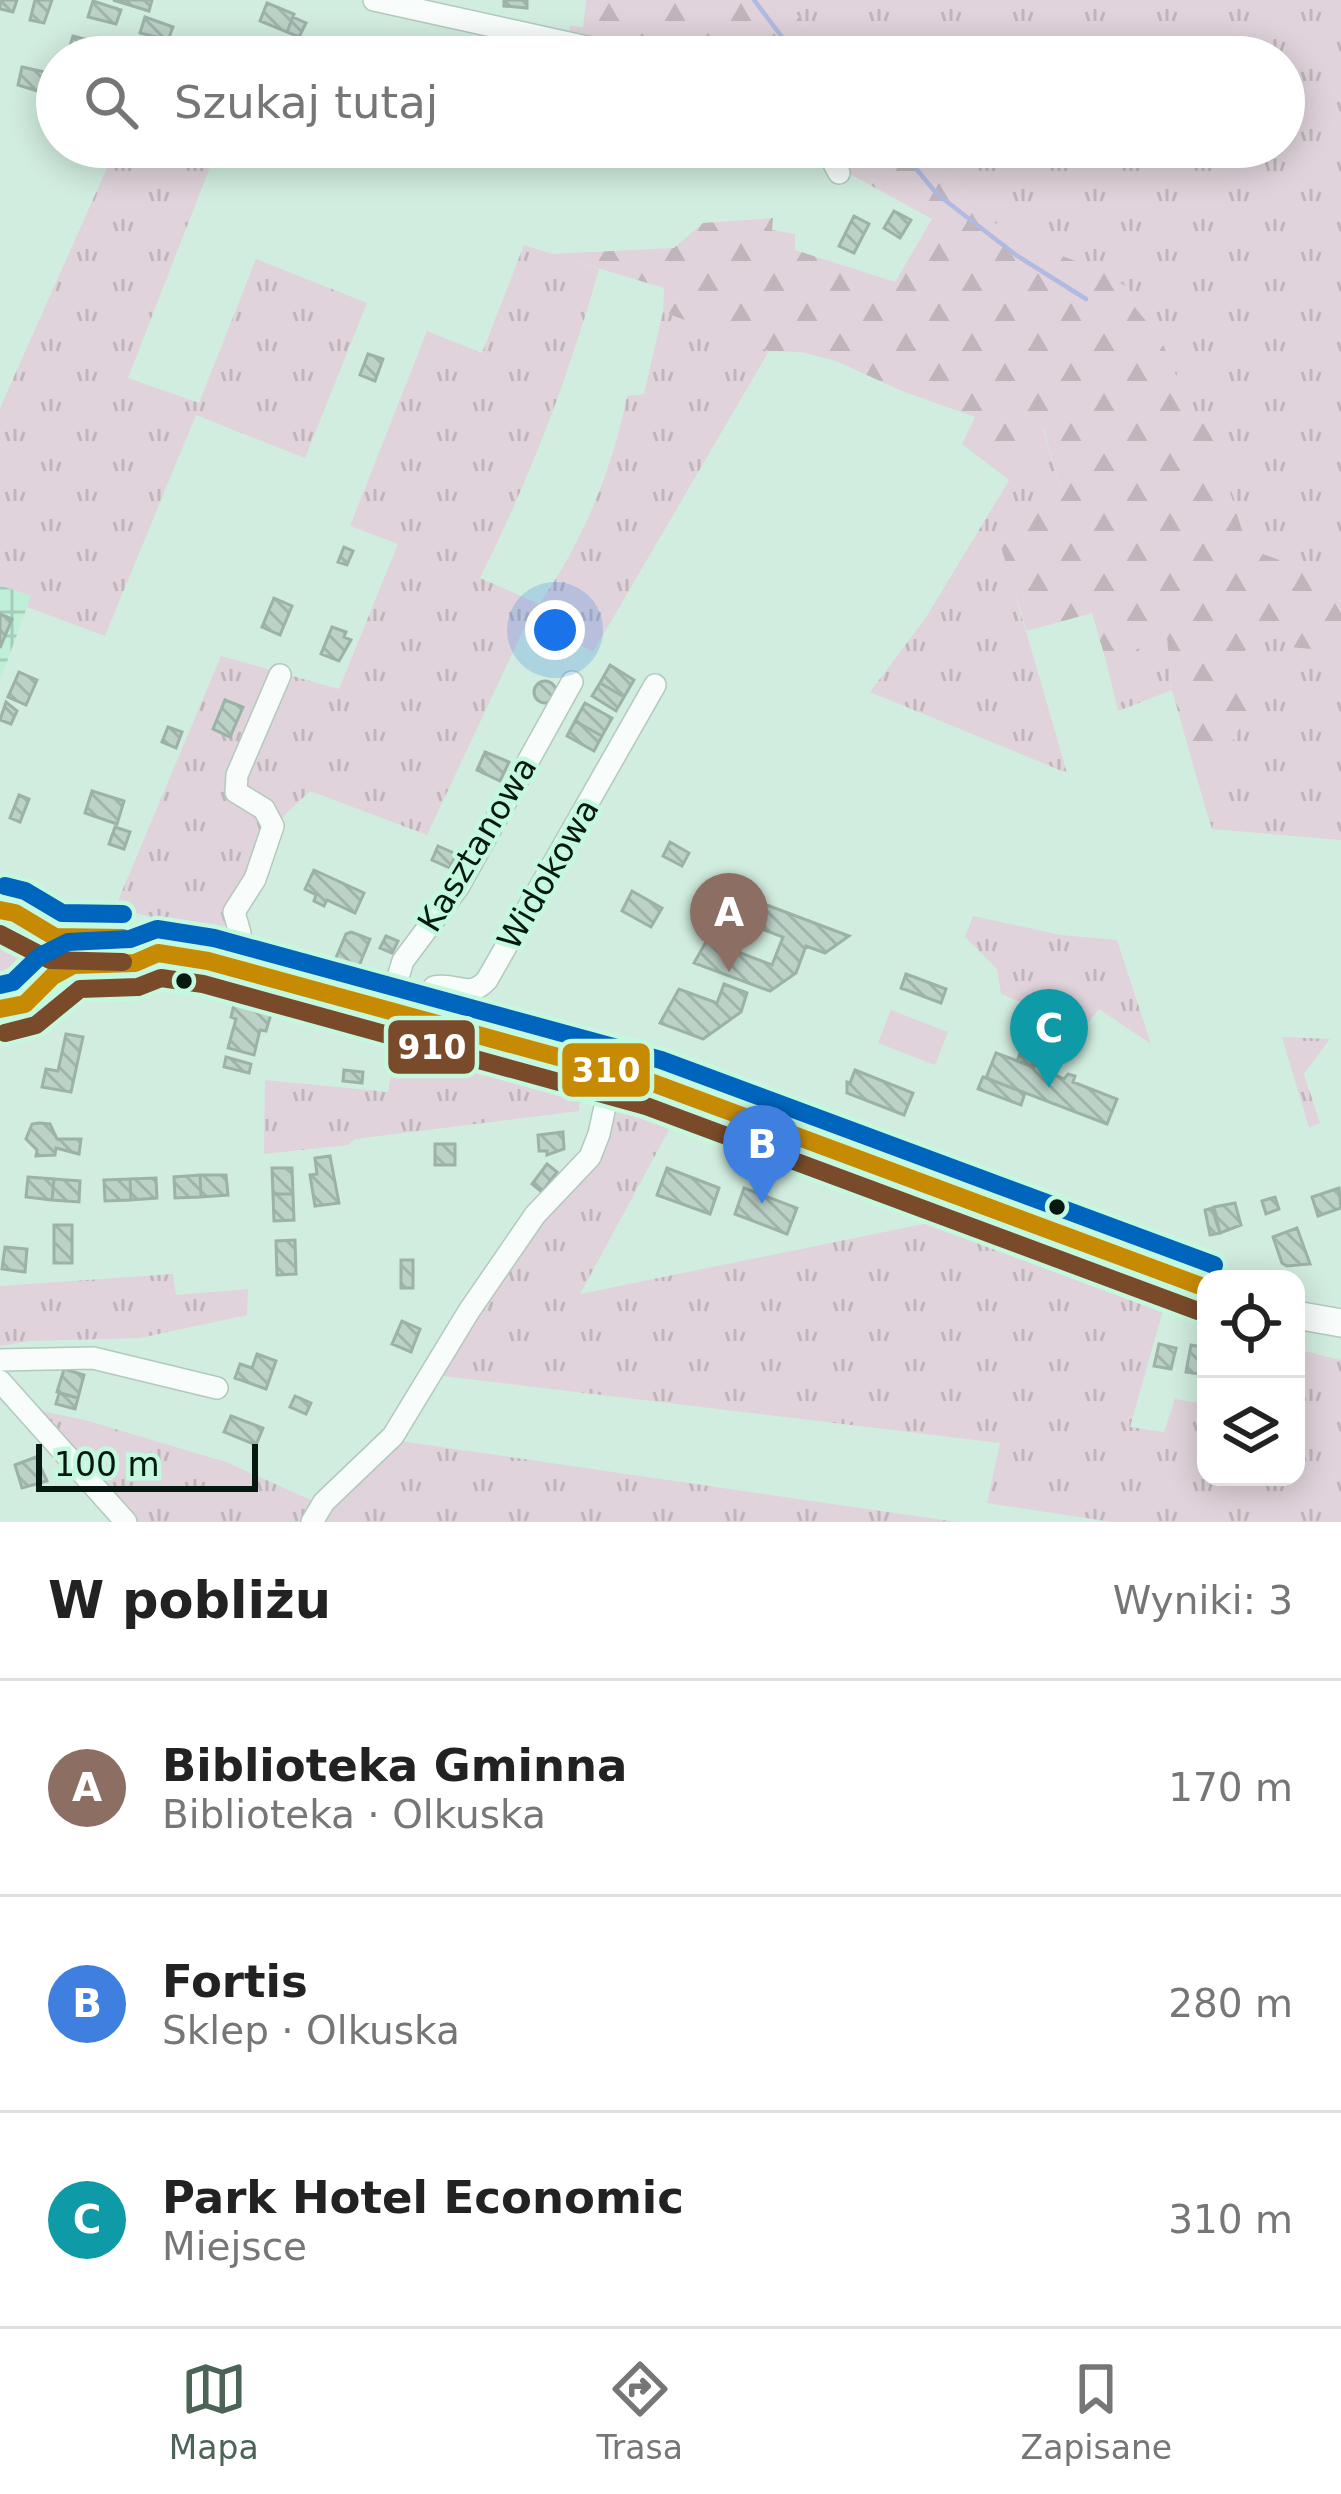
<!DOCTYPE html>
<html lang="pl">
<head>
<meta charset="utf-8">
<style>
  body { margin:0; font-family:"DejaVu Sans",sans-serif; background:#f6f6f6; color:#222 }
  .controls { position:absolute; right:36px; bottom:36px; display:grid; overflow:hidden; border-radius:24px; box-shadow:0 6px 30px #0003 }
  .controls button { width:108px; height:108px; display:grid; place-items:center; padding:0; border:0; border-bottom:3px solid #e0e0e0; background:#fff; color:#222; font:60px sans-serif }
  .scale { position:absolute; left:36px; bottom:30px; width:222px; box-sizing:border-box; padding-left:12px; border:6px solid #051910; border-top:0; font-size:33px; line-height:42px; white-space:nowrap; color:#051910; -webkit-text-stroke:9px #c5f9df; paint-order:stroke }
  .you { position:absolute; left:555px; top:630px; width:42px; height:42px; margin:-30px; border:9px solid #fff; border-radius:50%; background:#1a73e8; box-shadow:0 0 0 18px #1a73e833 }
  .badge { display:grid; place-items:center; width:78px; height:78px; border-radius:50%; background:#4c6358; color:#fff; font-size:39px; font-weight:700 }
  .pin { position:absolute; translate:-50% -99px; filter:drop-shadow(0 3px 6px #0008) }
  .pin::after { content:''; position:absolute; top:63px; width:42px; height:36px; background:inherit; clip-path:polygon(0 0,100% 0,50% 100%) }
  .list { margin:0; padding:0; list-style:none }
  h2 { display:flex; justify-content:space-between; align-items:center; height:156px; margin:0; padding:0 48px; font-size:51px }
  h2 small { font-size:39px; font-weight:400; color:#767676 }
  .list li { display:grid; grid-template-columns:78px 1fr auto; gap:36px; align-items:center; box-sizing:border-box; height:216px; padding:0 48px; border-top:3px solid #e0e0e0 }
  .list b { display:block; font-size:45px; white-space:nowrap }
  .list p { margin:0; font-size:39px; white-space:nowrap; color:#767676 }
  .list em { font-size:39px; font-style:normal; color:#767676 }
  .icon { flex:none; width:66px; height:66px; fill:none; stroke:currentColor; stroke-width:2; stroke-linecap:round; stroke-linejoin:round }
  .map { position:relative; flex:none; width:1341px; height:1522px; overflow:hidden }
  .search { position:absolute; background:#fff; box-shadow:0 6px 30px #0003; left:36px; right:36px; top:36px; height:132px; display:flex; align-items:center; gap:30px; box-sizing:border-box; padding:0 42px; border-radius:66px; color:#767676; font-size:45px }
  .sheet { height:804px; background:#fff }
  nav { display:flex; justify-content:space-around; align-items:center; box-sizing:border-box; height:168px; border-top:3px solid #e0e0e0; background:#fff; font-size:33px; color:#767676 }
  nav a { display:grid; justify-items:center; gap:6px }
  nav .on { color:#4c6358 }
  .map>svg:first-child { display:block }
  .industrial { fill:url(#industrial-grid) }
  .grass { fill:url(#grass-tufts) }
  .forest { fill:url(#forest-firs) }
  .park { fill:#e0d3db }
  .lines { fill:none; stroke-linecap:round; stroke-linejoin:round }
  .stream { stroke:#b1bae3; stroke-width:4.5 }
  .building { fill:url(#building-back-hatch); stroke:#9cb2a7; stroke-width:3 }
  .minor-casing { stroke:#b2c9be; stroke-width:24 }
  .major-casing { stroke:#b2c9be; stroke-width:30 }
  .minor { stroke:#f8fcfa; stroke-width:21 }
  .major { stroke:#f8fcfa; stroke-width:27 }
  .bus-1-casing { stroke:#c5f9df; stroke-width:27 }
  .bus-2-casing { stroke:#c5f9df; stroke-width:27 }
  .bus-3-casing { stroke:#c5f9df; stroke-width:27 }
  .bus-1 { stroke:#c78a03; stroke-width:18 }
  .bus-2 { stroke:#7a4b2a; stroke-width:18 }
  .bus-3 { stroke:#0065bd; stroke-width:18 }
  .bus-dot { fill:#051910; stroke:#c5f9df; stroke-width:4.5 }
  .labels { text-anchor:middle; dominant-baseline:central; stroke-width:9; stroke-linejoin:round; paint-order:stroke }
  .street-label { font-size:33px; fill:#051910; stroke:#c5f9df }
  .line-badge { stroke:#c5f9df; stroke-width:4.5 }
  .badge-label { font-size:33px; text-anchor:middle; font-weight:bold; fill:#fff }
</style>
</head>
<body>
<div class="map">
<svg width="1341" height="1522" viewBox="0 0 1341 1522">
  <defs>
    <pattern id="industrial-grid" width="8" height="8" patternUnits="userSpaceOnUse" patternTransform="scale(3)"><rect width="8" height="8" fill="#c0efd8"/><path d="M0 4h8M4 0v8" fill="none" stroke="#a4ccb8"/></pattern>
    <pattern id="grass-tufts" width="24" height="20" patternUnits="userSpaceOnUse" patternTransform="scale(3)"><rect width="24" height="20" fill="#e0d3db"/><path d="M3 7l-1-3M5 7V3M7 7l1-3M15 17l-1-3M17 17v-4M19 17l1-3" fill="none" stroke="#bfb5bb"/></pattern>
    <pattern id="forest-firs" width="22" height="20" patternUnits="userSpaceOnUse" patternTransform="scale(3)"><rect width="22" height="20" fill="#e0d3db"/><path d="M5 1l3.5 6h-7zM16 11l3.5 6h-7z" fill="#bfb5bb"/></pattern>
    <pattern id="building-back-hatch" width="6" height="6" patternUnits="userSpaceOnUse" patternTransform="scale(3)"><rect width="6" height="6" fill="#bcd2c7"/><path d="M-1 5l2 2M0 0l6 6M5-1l2 2" fill="none" stroke="#a0b4aa"/></pattern>
  </defs>
  <rect width="100%" height="100%" fill="#d1eddf"/>
  <path class="industrial" d="M0 585 31 596 0 681Z"/>
  <path class="grass" d="M784 0H1341V578L1332 579 1263 554 1243 533 1209 428 1188 405 1160 337 1136 309 1128 288 1014 238 981 212 923 147H1284V57H834Z
    M115 150 210 167 128 378 199 403 256 259 367 303 305 458 196 415 105 636 27 607 31 596 0 585V408Z
    M524 245 599 269C569 376 530 478 480 578L539 604C582 544 613 468 627 396L644 394 663 312 769 351 593 652 529 618 427 835 310 791 264 835 221 934 115 908 221 656 339 689 398 544 350 526 427 331 482 353Z
    M1042 426 1063 497 997 531 1067 773 870 692 925 619Z
    M1267 621 1280 624 1289 647 1311 649 1341 661V840L1212 829 1199 786 1210 781 1245 651Z
    M1167 637 1172 690 1118 711 1106 661Z
    M973 916 1061 935 1117 940 1151 1044 1099 1009 1084 1028 1001 994 997 969 965 937Z
    M0 925C25 930 32 947 36 970 28 984 18 994 0 994Z
    M1282 1037 1330 1039 1304 1074 1320 1123 1309 1128Z
    M397 1040 581 1089 579 1111 355 1139 348 1145 264 1154 265 1080 388 1092Z
    M621 1100 676 1117 580 1294 938 1221 1165 1303 1130 1427 1164 1432 1175 1399 1206 1404V1477H1296V1349L1341 1360V1522H1112L987 1503 1000 1443 435 1375 518 1249 606 1141Z
    M173 1274 176 1295 248 1289 247 1315 140 1338 31 1341 0 1346V1286Z
    M18 1406 85 1420 226 1462 324 1506 393 1440 957 1522H122Z"/>
  <path class="forest" d="M586 0H784L834 57H662L569 33 570 26 583 27Z
    M835 147H923L981 212 1014 238 1105 272 1128 288 1136 309 1160 337 1188 405 1209 428 1243 533 1263 554 1332 579 1341 578V661L1311 649 1289 647 1280 625 1267 622 1245 651 1257 697 1210 781 1199 786 1172 690 1167 638 1106 661 1092 613 1027 631 996 531 1063 497 1043 427 1009 480 962 444 975 417 902 391 836 361 801 352 769 351 663 312 664 288 551 254 674 248 703 223 773 218 772 230 795 234V250L895 282 932 219 848 173Z"/>
  <path class="park" d="M891 1010 948 1032 935 1065 878 1043Z"/>
  <g class="lines">
    <path class="stream" d="M754 0 797 57
      M898 147 937 194 1016 255 1086 299"/>
  </g>
  <path class="building" d="M0 0H17L13 12 0 9Z
    M35 0H52L44 23 30 20Z
    M113 0H152L149 11Z
    M504 0H527V8L504 6Z
    M93 1 121 10 116 24 88 17Z
    M267 3 294 14 287 32 260 21Z
    M145 17 173 27 168 40 140 33Z
    M293 17 306 23 299 37 287 32Z
    M73 36 137 53 136 57H99L69 49Z
    M497 40 517 44 514 57H493Z
    M22 67 49 73 44 93 18 85Z
    M894 211 911 220 900 238 884 228Z
    M854 216 869 224 854 253 839 246Z
    M368 354 383 359 375 381 360 375Z
    M344 547 353 551 347 565 338 562Z
    M274 598 292 606 280 635 262 627Z
    M0 614 12 619 0 648Z
    M332 627 346 632 344 637 351 640 339 661 321 654Z
    M610 665 634 680 624 697 600 683Z
    M19 672 37 680 26 705 8 697Z
    M534 692a11 11 0 1 1 22 0a11 11 0 1 1-22 0Z
    M600 683 624 697 616 711 592 696Z
    M225 700 243 707 230 737 213 729Z
    M6 702 17 711 11 724 0 720Z
    M585 703 612 718 602 736 575 721Z
    M575 721 602 736 594 751 567 736Z
    M168 727 182 732 176 748 162 742Z
    M485 752 509 762 500 781 477 770Z
    M92 791 124 801 117 824 85 813Z
    M19 795 29 799 20 822 10 818Z
    M115 827 130 832 124 849 109 844Z
    M670 842 689 853 682 866 663 856Z
    M438 846 456 854 450 868 432 860Z
    M314 870 364 893 355 913 327 900 324 906 314 901 316 895 305 889Z
    M632 891 662 908 651 927 622 911Z
    M734 893 764 904 849 936 825 953 806 946 796 973 770 991 694 963 707 940 772 965 783 937 722 914Z
    M351 932 370 939 354 978 336 970 333 965 346 934Z
    M386 936 398 941 392 953 380 948Z
    M906 974 946 989 941 1003 901 988Z
    M724 984 747 993 741 1012 703 1039 660 1023 679 989 717 1003Z
    M247 1003 271 1014 266 1031 260 1030 254 1055 228 1048 236 1019 231 1017 234 1004 246 1007Z
    M66 1034 83 1037 71 1092 42 1087 46 1069 58 1071Z
    M1021 1051 1035 1056 1031 1066 1017 1061Z
    M996 1053 1034 1067 1036 1062 1045 1066 1043 1070 1064 1079 1068 1074 1075 1076 1073 1082 1117 1099 1107 1124 986 1078Z
    M226 1057 251 1064 249 1073 224 1067Z
    M344 1070 363 1072 362 1083 343 1081Z
    M855 1070 913 1093 904 1115 847 1093V1082L850 1083Z
    M983 1077 1025 1093 1021 1105 978 1089Z
    M39 1123 50 1124 57 1139H81L79 1154 56 1148 55 1155 36 1156 37 1150 26 1139 32 1124Z
    M563 1132 564 1149 547 1155V1151H539L538 1135Z
    M435 1144H455V1165H435Z
    M330 1156 339 1203 315 1206 310 1175 317 1174 315 1158Z
    M547 1164 557 1172 542 1192 532 1184Z
    M272 1168H292L293 1194H273Z
    M667 1168 719 1188 710 1214 657 1195Z
    M200 1175H226L228 1195 201 1197Z
    M200 1175 201 1197 175 1198 174 1177Z
    M28 1177 54 1179 52 1200 26 1197Z
    M156 1178 157 1198 131 1200 130 1179Z
    M54 1179 80 1181 79 1202 52 1200Z
    M130 1179 131 1200 105 1201 104 1180Z
    M744 1188 797 1208 787 1234 735 1214Z
    M1339 1188 1341 1208 1318 1216 1312 1197Z
    M273 1194H293L294 1220 274 1221Z
    M1275 1197 1279 1209 1266 1214 1262 1201Z
    M1235 1203 1241 1225 1220 1233 1214 1207Z
    M1212 1208 1220 1233 1210 1235 1205 1210Z
    M54 1225H72V1263H54Z
    M1297 1228 1310 1264 1287 1266 1282 1263 1273 1237Z
    M295 1240 296 1274 277 1275 276 1241Z
    M5 1247 27 1249 25 1272 2 1269Z
    M401 1260H413V1288H401Z
    M402 1321 420 1329 411 1352 392 1344Z
    M1159 1344 1176 1348 1171 1369 1154 1366Z
    M1191 1345 1206 1348V1375L1186 1372Z
    M257 1354 276 1361 266 1389 235 1378 240 1364 252 1368Z
    M64 1369 84 1375 78 1398 57 1392Z
    M59 1393 78 1398 75 1409 56 1404Z
    M295 1396 311 1403 306 1414 290 1407Z
    M231 1416 263 1428 256 1445 224 1432Z
    M36 1457 47 1481 22 1488 15 1465Z"/>
  <g class="lines">
    <defs>
      <path id="minor" d="M374 0 632 57
        M825 147 839 173
        M234 969 240 933 234 912 255 879 273 826 264 809 236 792 237 775 280 675
        M388 1009 403 961 459 886 572 682
        M414 1016 434 987C456 982 469 1000 487 980L655 685
        M0 1360 93 1358 217 1388
        M0 1381 126 1522
        M312 1522 324 1502 393 1436 469 1311 535 1215 590 1157 599 1134 613 1070"/>
      <path id="major" d="M0 910C41 916 55 955 41 991
        M34 927 62 938H137L158 953 208 961 653 1083 1206 1288
        M0 1009C33 1008 38 983 63 969 91 955 125 968 158 953
        M1296 1315 1341 1323"/>
    </defs>
    <use href="#minor" class="minor-casing"/>
    <use href="#major" class="major-casing"/>
    <use href="#minor" class="minor"/>
    <use href="#major" class="major"/>
    <defs>
      <path id="bus-1" d="M0 910 15 913 55 937 123 938
        M0 1009 25 1004 53 976 73 965 135 963 158 953 208 961 653 1083 1206 1288"/>
      <path id="bus-2" d="M0 934 50 960 123 962
        M5 1033 36 1025 80 989 138 987 161 978 203 984 646 1106 1198 1311"/>
      <path id="bus-3" d="M5 886 25 891 62 913 123 914
        M0 985 13 982 40 956 68 942 130 939 157 929 214 938 661 1060 1214 1265"/>
    </defs>
    <use href="#bus-1" class="bus-1-casing"/>
    <use href="#bus-2" class="bus-2-casing"/>
    <use href="#bus-3" class="bus-3-casing"/>
    <use href="#bus-1" class="bus-1"/>
    <use href="#bus-2" class="bus-2"/>
    <use href="#bus-3" class="bus-3"/>
  </g>
  <g class="bus-dot">
    <circle cx="184" cy="981" r="10"/>
    <circle cx="1057" cy="1207" r="10"/>
  </g>
  <g class="labels">
    <g class="street-label">
      <text transform="translate(477 844) rotate(-59)">Kasztanowa</text>
      <text transform="translate(548 874) rotate(-60)">Widokowa</text>
    </g>
  </g>
  <g class="line-badge">
    <rect x="386" y="1018" width="91" height="58" rx="12" fill="#7a4b2a"/>
    <rect x="560" y="1041" width="92" height="58" rx="12" fill="#c78a03"/>
  </g>
  <g class="badge-label">
    <text x="432" y="1059">910</text>
    <text x="606" y="1082">310</text>
  </g>
</svg>
<div class="controls">
<button><svg class="icon" aria-label="locate" viewBox="0 0 24 24"><circle cx="12" cy="12" r="6"/><path d="M12 2v4M12 18v4M2 12h4M18 12h4"/></svg></button>
<button><svg class="icon" aria-label="layers" viewBox="0 0 24 24"><path d="M12 4l9 5-9 5-9-5zM3 14l9 5 9-5"/></svg></button>
</div>
<div class="scale">100 m</div>
<div class="you"></div>
<div class="pin badge" style="left:729px;top:972px;background:#8d6e63">A</div>
<div class="pin badge" style="left:762px;top:1204px;background:#3f7fe0">B</div>
<div class="pin badge" style="left:1049px;top:1088px;background:#0f9aa8">C</div>
<div class="search"><svg class="icon" aria-label="search" viewBox="0 0 24 24"><circle cx="10" cy="10" r="6"/><path d="M15 15l6 6"/></svg>Szukaj tutaj</div>
</div>
<section class="sheet">
<h2>W pobliżu<small>Wyniki: 3</small></h2>
<ul class="list">
<li><span class="badge" style="background:#8d6e63">A</span><div><b>Biblioteka Gminna</b><p>Biblioteka · Olkuska</p></div><em>170 m</em></li>
<li><span class="badge" style="background:#3f7fe0">B</span><div><b>Fortis</b><p>Sklep · Olkuska</p></div><em>280 m</em></li>
<li><span class="badge" style="background:#0f9aa8">C</span><div><b>Park Hotel Economic</b><p>Miejsce</p></div><em>310 m</em></li>
</ul>
</section>
<nav>
<a class="on"><svg class="icon" aria-label="map" viewBox="0 0 24 24"><path d="M3 6l6-2 6 2 6-2v14l-6 2-6-2-6 2zM9 4v14M15 6v14"/></svg>Mapa</a>
<a><svg class="icon" aria-label="directions" viewBox="0 0 24 24"><path d="M12 3l9 9-9 9-9-9zM9 14v-3h6M13 9l2 2-2 2"/></svg>Trasa</a>
<a><svg class="icon" aria-label="saved" viewBox="0 0 24 24"><path d="M7 4h10v16l-5-4-5 4z"/></svg>Zapisane</a>
</nav>
</body>
</html>
